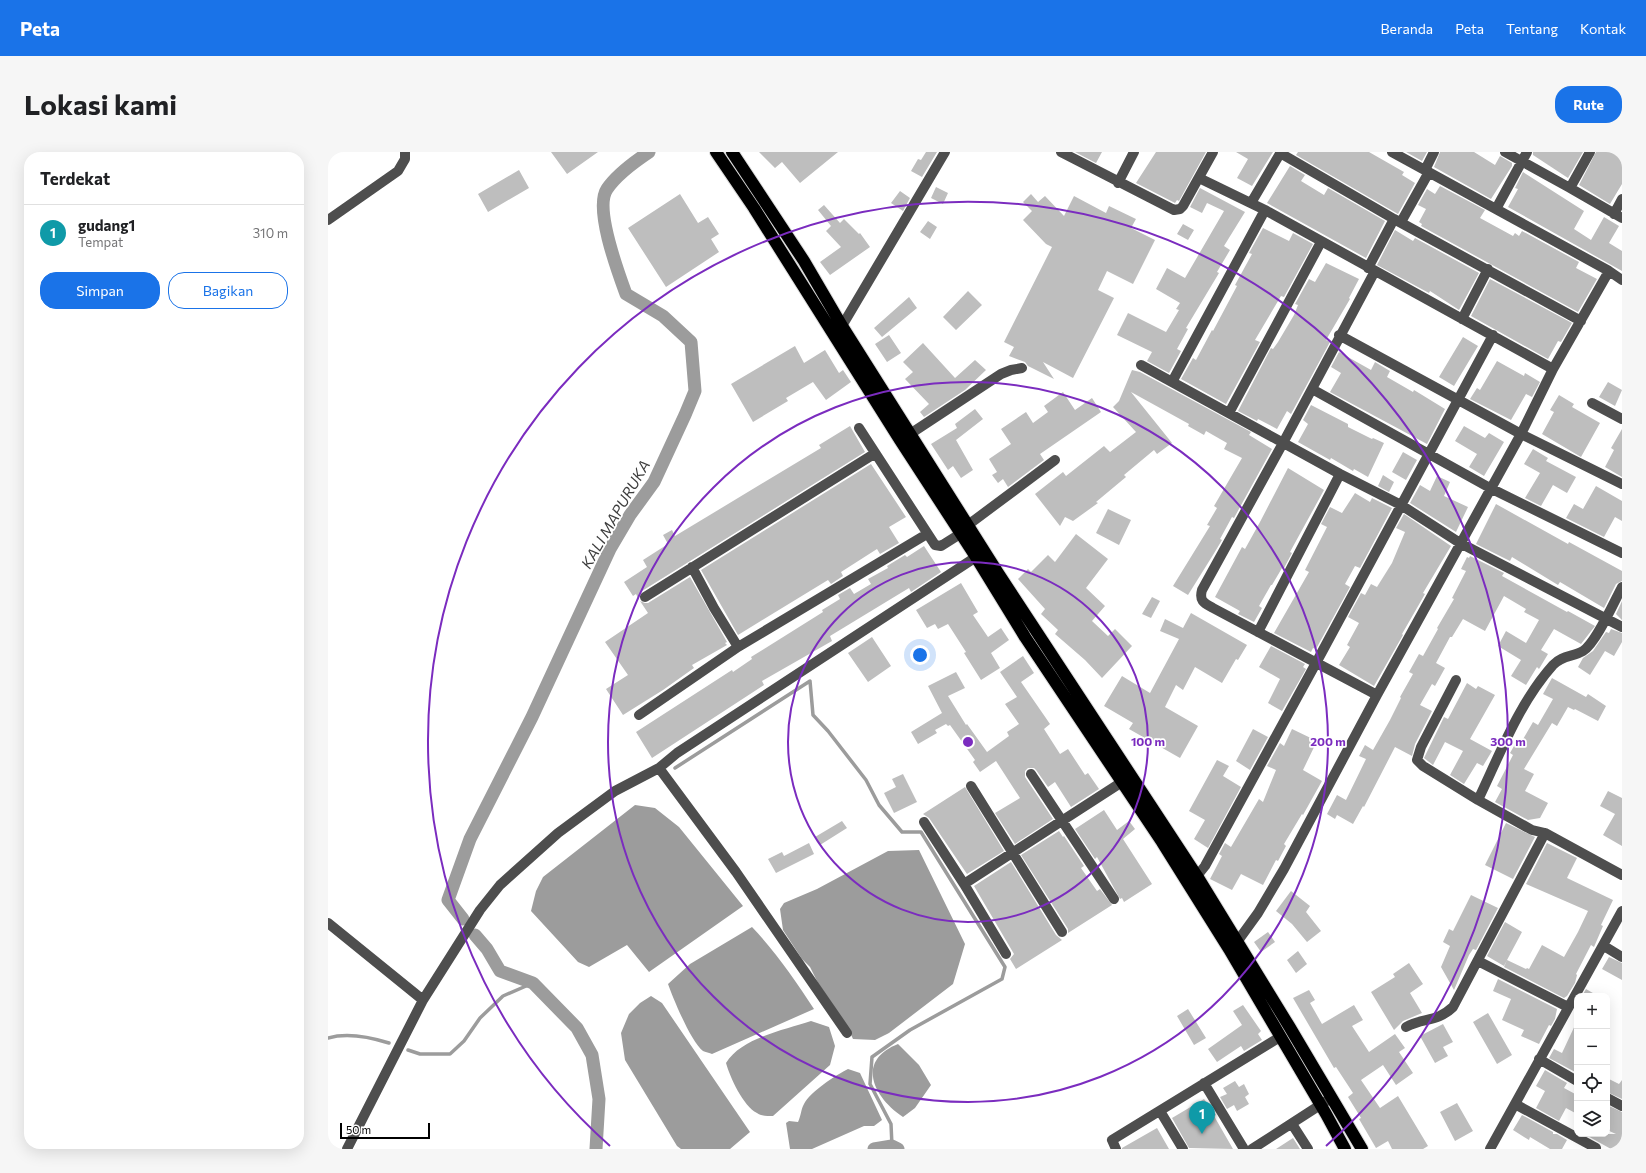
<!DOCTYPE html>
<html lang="id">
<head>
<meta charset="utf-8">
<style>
  body { margin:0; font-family:Commissioner,sans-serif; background:#f6f6f6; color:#202124 }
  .controls { position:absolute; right:12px; bottom:12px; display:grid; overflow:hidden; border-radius:8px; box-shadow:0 4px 16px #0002 }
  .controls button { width:36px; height:36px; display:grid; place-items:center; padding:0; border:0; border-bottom:1px solid #e0e0e0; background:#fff; color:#202124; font:20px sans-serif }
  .scale { position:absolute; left:12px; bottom:10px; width:90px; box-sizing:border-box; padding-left:4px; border:2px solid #000; border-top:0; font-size:11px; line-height:14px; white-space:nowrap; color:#000; -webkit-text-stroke:3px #fff; paint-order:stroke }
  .you { position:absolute; left:592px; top:503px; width:14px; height:14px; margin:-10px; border:3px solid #fff; border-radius:50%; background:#1a73e8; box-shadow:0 0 0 6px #1a73e833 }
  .badge { display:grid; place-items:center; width:26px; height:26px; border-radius:50%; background:#1a73e8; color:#fff; font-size:13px; font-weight:700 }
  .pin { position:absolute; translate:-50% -33px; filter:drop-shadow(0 1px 2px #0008) }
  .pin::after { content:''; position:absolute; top:21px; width:14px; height:12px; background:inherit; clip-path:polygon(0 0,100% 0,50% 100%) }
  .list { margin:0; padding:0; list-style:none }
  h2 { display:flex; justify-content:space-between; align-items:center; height:52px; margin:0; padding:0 16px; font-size:17px }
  h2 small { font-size:13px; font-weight:400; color:#757577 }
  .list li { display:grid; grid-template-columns:26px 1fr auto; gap:12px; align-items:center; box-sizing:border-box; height:56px; padding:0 16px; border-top:1px solid #e0e0e0 }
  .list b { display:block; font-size:15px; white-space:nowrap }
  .list p { margin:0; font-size:13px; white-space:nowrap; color:#757577 }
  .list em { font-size:13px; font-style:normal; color:#757577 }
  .actions { display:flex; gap:8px; padding:12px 16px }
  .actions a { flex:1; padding:9px 0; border:1px solid #1a73e8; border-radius:16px; text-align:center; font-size:14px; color:#1a73e8 }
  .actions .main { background:#1a73e8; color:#fff }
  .icon { flex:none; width:22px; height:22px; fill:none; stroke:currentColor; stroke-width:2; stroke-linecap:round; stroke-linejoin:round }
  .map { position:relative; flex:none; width:1294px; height:997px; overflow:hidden; border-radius:16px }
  header { display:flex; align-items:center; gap:24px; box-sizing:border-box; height:56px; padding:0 20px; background:#1a73e8; color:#fff }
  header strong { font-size:19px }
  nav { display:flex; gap:22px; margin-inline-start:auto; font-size:14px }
  .intro { display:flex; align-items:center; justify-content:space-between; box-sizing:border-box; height:96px; padding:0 24px }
  h1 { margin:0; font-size:28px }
  .button { padding:10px 18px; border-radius:16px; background:#1a73e8; color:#fff; font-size:14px; font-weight:700 }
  main { display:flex; gap:24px; padding:0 24px }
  aside { flex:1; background:#fff; border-radius:16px; box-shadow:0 4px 16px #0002 }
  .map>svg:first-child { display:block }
  .water { fill:#9c9c9c }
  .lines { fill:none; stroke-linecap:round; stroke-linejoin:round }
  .stream { stroke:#9c9c9c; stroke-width:3.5 }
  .canal { stroke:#9c9c9c; stroke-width:13 }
  .building { fill:#bebebe }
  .highway-casing { stroke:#dbdbdb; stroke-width:14 }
  .minor { stroke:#4e4e4e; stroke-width:10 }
  .highway { stroke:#000; stroke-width:12 }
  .ring { fill:none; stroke:#7b2cbf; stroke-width:2 }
  .labels { text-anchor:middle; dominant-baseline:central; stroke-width:3.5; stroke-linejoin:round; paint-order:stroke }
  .water-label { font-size:15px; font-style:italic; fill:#3d3d3d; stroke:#fff }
  .centre { fill:#7b2cbf; stroke:#fff; stroke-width:2 }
  .ring-label { font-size:12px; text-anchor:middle; font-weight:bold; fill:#7b2cbf; stroke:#fff; stroke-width:3.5; stroke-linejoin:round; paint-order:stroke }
</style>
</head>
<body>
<header>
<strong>Peta</strong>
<nav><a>Beranda</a><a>Peta</a><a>Tentang</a><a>Kontak</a></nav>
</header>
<div class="intro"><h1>Lokasi kami</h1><a class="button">Rute</a></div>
<main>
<aside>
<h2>Terdekat<small></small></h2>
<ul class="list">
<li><span class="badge" style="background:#0f9aa8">1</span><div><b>gudang1</b><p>Tempat</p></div><em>310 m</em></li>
</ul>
<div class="actions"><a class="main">Simpan</a><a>Bagikan</a></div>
</aside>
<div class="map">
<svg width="1294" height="997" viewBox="0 0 1294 997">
  <rect width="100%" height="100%" fill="#fff"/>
  <path class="water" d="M307 653 327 656 351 675 415 754 321 820 299 793 261 815 250 810 203 759 208 739 215 725Z
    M591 698 637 792 625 832 561 881 547 888 525 887 518 872 490 831 482 815 474 807 455 778 452 757 456 751 489 737 560 699Z
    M424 775C448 800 467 828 486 857L384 902C382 901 377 900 375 899 363 890 345 846 340 832L362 812Z
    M323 844 334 851 422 980 402 997H353L349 994 297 908 293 881 301 862 312 851Z
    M483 869 501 875 507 894 502 913 445 964C440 964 433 964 429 961 415 954 402 925 398 911 413 886 456 878 483 869Z
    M570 892 591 913 603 933 587 956 575 965C546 946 527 909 570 892Z
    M520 917 532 921 554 968 546 974H536L484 997H462L458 971 461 969 470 970C473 964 473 957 476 952 482 940 508 923 520 917Z"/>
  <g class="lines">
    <path class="stream" d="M347 616 482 529 485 563 500 579 538 628 551 653 574 680H593L677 815 674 827 582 878 544 905 542 932 563 972 564 994
      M0 886C20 880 42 885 61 891
      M80 898 92 902H122L136 889 152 866 175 844 205 831"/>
    <path class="canal" d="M135 767 120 748 142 687 204 565 282 397 302 363 326 330 357 263 367 239 363 190 335 164 298 142C290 120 266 56 279 37 289 22 306 10 321 0
      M147 783 159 797 172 819 205 831 249 876 264 903 271 947 268 997
      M546 997 564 994 570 997"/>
  </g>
  <path class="building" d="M223 0H270L239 22Z
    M431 0H510L472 31 454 10 447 16Z
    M598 0H609L594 25 583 19 590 7 593 8Z
    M747 0H774L768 11Z
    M828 0H878L851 49 849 48 847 51 808 31Z
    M908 0H945L924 34 909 26 920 7Z
    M970 0H1041L1076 20 1074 23 1087 31 1070 62 968 3Z
    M1078 0H1099L1094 9Z
    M1112 0H1146L1167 13 1172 4 1184 11V14L1163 47 1106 15Z
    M1205 0H1255L1240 26 1205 3Z
    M1268 0H1294V32L1282 52 1251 33Z
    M962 14 977 23 973 29 996 43 1000 36 1057 69 1038 106 939 51Z
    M191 18 201 36 160 60 150 42Z
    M1195 20 1256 59 1246 77 1263 88 1276 65 1291 74 1281 91 1294 99V119L1180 55 1190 37 1187 36Z
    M1112 34 1157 58 1152 66 1185 84 1187 81 1191 84 1194 79 1251 110 1248 116 1269 127 1250 160 1093 74 1094 72 1091 70 1098 57 1090 53 1099 37 1107 42Z
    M608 35 620 41 615 52 603 46Z
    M872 36 917 60 896 94 902 98 889 120 891 121 858 176 860 177 849 197 853 199 841 221 819 209 824 200 789 183 800 161 838 180 851 158 848 157 852 151 828 137 839 116 857 126 896 59 879 51 874 61 862 55Z
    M572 39 582 46 575 59 563 51Z
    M352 42 370 71 380 65 391 82 383 87 391 100 338 135 300 76Z
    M703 42 710 50 717 44 736 64 746 44 778 61 781 54 808 67 803 76 827 88 805 132 779 119 770 138 786 146 745 226 715 210 726 227 700 214 697 210 681 204 686 195 676 190 724 95 718 92 695 68 704 59 695 50Z
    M496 53 512 71 516 67 531 82 532 81 542 95 502 123 492 110 513 95 498 79 503 74 490 58Z
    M600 69 609 75 602 87 592 80Z
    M855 72 866 78 860 88 849 82Z
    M935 76 961 89 965 81 985 92 956 145 953 144 927 188 932 190 898 252 853 227 865 206 868 208 884 178 885 179 909 134 907 133 924 102 921 101Z
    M1067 78 1085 89 1087 86 1151 121 1131 158 1102 139 1101 141 1049 113Z
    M998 111 1031 127 1021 146 1022 147 998 188 1002 190 963 262 959 259 949 277 930 267 929 269 910 259 943 196 945 197 950 190 966 163 970 153 967 152 981 127 987 130Z
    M1162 127 1244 171 1233 190 1230 189 1220 207 1143 164Z
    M640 139 654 153 628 178 615 165Z
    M581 145 589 156 554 185 546 176Z
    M561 183 573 201 559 210 547 192Z
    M1135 185 1150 194 1126 234 1111 225Z
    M595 191 627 226 647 208 658 218 637 238 596 265 592 260 601 252 577 227 585 220 575 210Z
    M467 194 476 211 497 198 511 221 515 218 523 230 498 248 485 230 458 246 460 249 425 270 403 232Z
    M1011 200 1043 218 1047 210 1062 219 1059 225 1085 240 1086 238 1117 257 1099 292 1002 240 1013 221 1003 215Z
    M1169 209 1196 224 1197 221 1212 230 1204 245 1198 242 1183 268 1142 247 1149 236 1152 238Z
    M804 218 812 220 923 280 921 283 944 297 906 366 904 365 892 387 894 388 885 403 860 443 845 434 882 374 879 373 889 356 886 354 914 306 896 297 899 291 878 279 876 283 860 274 861 272 803 240 844 291 829 302 826 298 796 323 798 325 768 350 770 351 745 369 737 365 732 374 707 342 735 320 738 324 776 294 782 300 808 280 785 255 791 249Z
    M1280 230 1294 238 1287 254 1271 245Z
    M735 240 747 258 764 246 773 260 712 302 716 308 680 335 675 327 670 331 664 323 669 320 661 307 683 292 673 277 698 260 705 271 720 260 716 254Z
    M1231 243 1246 252 1244 255 1272 271 1253 305 1214 282 1226 260 1222 258Z
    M983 253 1020 272V275L1044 287 1045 286 1056 291 1040 325 1026 317 1025 319 1003 306 1002 308 970 290 980 272 975 268Z
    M647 257 655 267 628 288 645 318 633 326 625 314 620 318 603 292 629 276 627 272Z
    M522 274 537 300 314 439 311 442V448L308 442 305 444 296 430 319 415 315 408 340 392 335 383 344 378 347 384 493 296 491 293Z
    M1136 274 1157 286 1161 281 1176 290 1156 324 1141 315 1149 302 1127 289Z
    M1294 277V325L1277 315 1286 298 1283 296Z
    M1205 297 1220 306 1218 309 1248 325 1239 341 1225 333 1213 354 1197 346 1212 321 1196 312Z
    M1075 300 1089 308 1078 328 1064 320Z
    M543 312 578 365 561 375 571 391 552 402 549 397 513 420 515 424 503 432 500 428 410 483 373 418Z
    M960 316 996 338 962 400 964 401 956 416H954L944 433H943L931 454 934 456 926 470 910 462 912 459 887 445 914 395 917 397 932 370Z
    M1055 323 1066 330 1061 340 1050 334Z
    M1109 324 1122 330 1116 344 1140 355 1128 380 1082 351 1092 333 1102 339Z
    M1268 334 1294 349V369L1287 365 1276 385 1238 366 1246 352 1255 357Z
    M1027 341 1042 350 1044 346 1064 356 1032 416 1027 414 1017 432 1022 435 988 497 985 496 983 500 946 481 981 420 977 418 999 375 993 372 1002 355 1014 361Z
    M1168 352 1240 392 1241 390 1294 419V429L1288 432 1276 456 1232 430 1230 433 1184 405 1182 409 1148 392Z
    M780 357 803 368 791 393 768 381Z
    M1076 362 1123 394 1095 441 1097 442 1074 482 1075 483 1046 534 1011 513 1022 495 1019 493 1031 471 1020 465 1033 441 1037 443 1043 432 1049 435 1064 411 1077 380 1068 376Z
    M748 382 780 407 758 436 777 454 764 469 780 484 787 477 804 494 774 526 757 508 727 482 730 478 713 462 717 457 690 427 700 417 703 420 720 403 727 410Z
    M596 394 613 420 583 440 581 436 502 484 504 489 434 529 436 533 324 606 308 580 404 518 405 520 424 507 423 505 495 460 494 458 512 447 510 443 522 436 526 442 543 432 540 427 560 416 559 414 577 403 579 405Z
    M1142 404 1176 421 1174 424 1239 460 1240 459 1267 474 1253 492 1226 477 1213 498 1220 502 1211 517 1209 515 1198 533 1183 524 1193 508 1170 494 1178 479 1198 491 1211 468 1196 460 1198 457 1176 444 1157 479 1135 467 1124 485H1122L1108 511 1117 516 1107 534 1104 532 1092 553 1104 559 1087 592 1084 604 1067 595 1036 655 1035 654 1025 672 1009 663 1007 667 999 662 1009 643 1018 648 1038 607 1031 604 1037 593 1045 598 1062 568 1073 546 1072 545 1085 522 1081 520 1091 502 1095 504 1110 477 1109 476 1126 447 1124 446 1138 419 1133 417 1139 405 1141 406Z
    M362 425 399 490 397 491 399 493 364 513 366 516 335 538 295 563 278 537 300 523 277 490 320 461 312 449 317 451H320Z
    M633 431 650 460 645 463 660 485 673 476 681 488 663 501 672 516 653 528 636 501 638 500 620 472 610 477 607 472 599 476 588 458Z
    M824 445 832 449 823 466 814 462Z
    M1294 449V468L1288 462Z
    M863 461 919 493 910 508 908 507 894 531 867 515 855 538 848 533 837 555 870 574 852 606 801 577 805 571 776 554 794 524 822 541 851 487 832 479 837 467 855 476Z
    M1283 477 1294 481V490L1286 504 1277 499 1262 523 1250 515 1255 506 1265 499 1278 480 1281 481Z
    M544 485 563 514 540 530 520 501Z
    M943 494 977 512 975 515 978 517 954 559 940 551 952 527 931 515Z
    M695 504 706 521 693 530 722 572 716 577 732 602 740 597 757 623 760 621 771 637 743 655 727 630 720 635 708 618 706 616H700L697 619V625L725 667 687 692 667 661 692 646 668 609 652 620 645 610 647 608 622 573 620 574 618 572 607 578 609 581 590 592 583 580 614 561 600 534 628 520 637 536 620 544 638 573 639 572 659 600 681 584 679 580 691 572 677 552 689 545 672 520Z
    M1224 526 1258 545 1260 542 1278 554 1270 569 1247 557 1246 558 1240 555 1229 574 1224 571 1196 617 1206 622 1197 639 1220 651 1212 666 1200 668 1167 650 1174 637 1169 634 1185 603 1182 601 1190 587 1194 589 1205 570 1210 573 1225 547 1215 542Z
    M1139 531 1148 537 1150 534 1167 543 1142 587 1164 599 1155 614 1149 611 1136 632 1122 623 1135 599 1117 590 1105 613 1096 606 1116 565 1120 567Z
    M925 577 940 585 922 618 908 609Z
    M964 577 989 589 975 618 994 629 975 663 974 662 956 692 958 694 950 709 948 708 935 733 913 722 904 738 882 727 894 704 891 702 897 691 903 695 931 647 935 650 948 618 939 614 952 591 956 594Z
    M889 608 901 614 895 624 913 635 880 696 866 687 877 668 861 659Z
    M575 622 589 650 566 661 556 641 568 635 564 627Z
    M637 635 676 699 639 722 601 666 595 662Z
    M1280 639 1294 646V694L1275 683 1287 662 1272 654Z
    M776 658 789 678 801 669 807 677 795 687 824 732 796 750 794 746 792 747 769 705 767 707 747 677Z
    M514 669 519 676 492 693 487 685Z
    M1178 671 1207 685 1185 727 1157 713Z
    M731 679 735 685 736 684 756 714 753 716 769 739 772 737 784 753 740 781V777L693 703Z
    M481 691 486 702 448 721 440 707 454 700 456 704Z
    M1219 691 1249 706 1239 726 1285 748 1273 773 1275 774 1266 795 1263 793 1248 822 1249 823 1247 831 1239 844 1236 846 1176 815 1179 808 1176 814 1159 804 1177 770 1194 780 1179 808 1198 817 1199 816 1201 817 1214 793 1236 805 1250 780 1260 759 1198 732Z
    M683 710 728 783 734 788 688 817 682 807 686 802 646 734Z
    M963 739 982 754 978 760 993 779 979 790 964 772 948 759Z
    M1143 743 1170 756 1148 798 1145 797 1141 803 1126 838 1113 815 1122 794 1115 790 1121 777 1125 779Z
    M940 780 947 790 933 800 926 790Z
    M970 799 979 812 968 821 959 808Z
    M1281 805 1294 811V828L1274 817Z
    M1081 811 1095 832 1082 841 1094 861 1075 869 1066 878 1043 840 1067 825 1065 822Z
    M1170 827 1229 857 1227 867 1223 874 1221 873 1211 892 1193 884 1196 878 1174 868 1183 847 1165 839Z
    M1258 837 1270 844H1254Z
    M981 838 987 848 982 851 994 872 1026 853 1035 868 1024 874 1041 900 1067 882 1077 896 1071 900 1085 921 1068 933 1055 913 1033 928 1052 956 1070 944 1100 994 1095 997H1064L1060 989 1048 996 1031 967 1033 966 1020 945 1025 941 1008 915 1006 916 965 846Z
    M915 853 933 879 930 882 934 888 916 899 913 894 889 910 880 897 914 873 905 859Z
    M860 857 878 886 866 893 849 864Z
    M1160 861 1184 903 1169 912 1145 870Z
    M1249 869V921L1221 906 1226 897 1234 901Z
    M1115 872 1125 890 1115 895 1120 904 1107 911 1092 884Z
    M1217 918 1239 931 1236 936 1249 943V962L1238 956 1231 969 1208 956 1217 939 1208 934Z
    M1279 926 1291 932 1294 928V947L1279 940Z
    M907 929 911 935 916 932 921 942 917 945 921 952 909 959 906 953 899 957 892 945 899 942 895 936Z
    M876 947 888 963 886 964 905 997 861 996 844 966Z
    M1129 951 1145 979 1127 989 1112 960Z
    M1279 953 1294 960V997H1283L1256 982H1288L1279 978Z
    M1194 963 1225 980V982H1229L1239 988 1234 997H1222L1202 985 1201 988 1185 978Z
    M829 976 841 997H794V996Z
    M965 986 972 997H948Z"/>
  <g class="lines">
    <defs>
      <path id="highway" d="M388 0 426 56 572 288 648 405 697 485 834 690 901 797 998 962 1017 997
        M404 0 476 109 514 174 670 421 869 724 961 874 1034 997"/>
    </defs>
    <use href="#highway" class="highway-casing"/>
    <path class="minor" d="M733 0 846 58 852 57 855 54 885 0
      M1177 0 1242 36
      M1262 0 1242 36 1294 66
      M952 1 1066 67 1253 169
      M1097 18 1106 0
      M871 26 937 58 1225 217 1281 119 1064 0
      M790 31 806 0
      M923 51 953 0
      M1168 57 1199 0
      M1286 62 1294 47
      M0 68 70 19 77 7V0
      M1073 70 1101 20
      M1040 116 1066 67
      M1047 119 955 291 874 438C871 449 876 451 885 456L1049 543
      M1281 119 1294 128
      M1134 167 1160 117
      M514 174 617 0
      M1011 183 1193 282 1294 332
      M813 213 1012 322 1073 353 1132 391 1294 475
      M844 230 937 58
      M984 237 1162 336 1294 401
      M1264 251 1294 267
      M901 261 993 90
      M531 276 607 393 613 394 632 382
      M582 282 673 222 683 218 694 216
      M640 373 727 308
      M364 415 386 456 410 495
      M317 445 546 302
      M930 480 1012 322
      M1128 528 1093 595 1089 608 1095 614 1150 648C1172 602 1191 551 1225 513 1234 503 1245 505 1255 499 1268 491 1286 450 1294 435
      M311 563 410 495 599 382
      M331 616 408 720 519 881
      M703 622 786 747
      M643 634 734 780
      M596 670 636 732 678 802
      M1217 681 1294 723
      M869 724 877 714 988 511 1165 183
      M636 732 794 630
      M0 771 95 848
      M909 790 930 761 956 717 1049 543 1193 282 1225 217
      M1276 794 1294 805
      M1150 809 1240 855
      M1078 875C1096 865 1108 871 1125 855L1217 681 1204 678 1150 648
      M1211 907 1249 929
      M876 931 916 997
      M1279 946 1294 954
      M1187 952 1268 996
      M832 959 855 997
      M964 972 980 997
      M19 997 95 848 152 758 172 733 230 681 287 639 331 616 349 601 648 405
      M788 997 784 988 952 885
      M924 997 1003 946
      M1162 997 1294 759"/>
    <use href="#highway" class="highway"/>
  </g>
  <g class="ring">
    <circle cx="640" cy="590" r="180"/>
    <circle cx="640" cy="590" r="360"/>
    <path d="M282 994A540 540 0 1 1 998 994"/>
  </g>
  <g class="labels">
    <g class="water-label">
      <text transform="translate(287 362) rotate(-60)">KALI MAPURUKA</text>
    </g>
  </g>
  <circle cx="640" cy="590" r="6" class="centre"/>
  <g class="ring-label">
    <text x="820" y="594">100 m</text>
    <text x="1000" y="594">200 m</text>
    <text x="1180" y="594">300 m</text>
  </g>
</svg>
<div class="controls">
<button>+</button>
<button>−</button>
<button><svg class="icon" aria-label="locate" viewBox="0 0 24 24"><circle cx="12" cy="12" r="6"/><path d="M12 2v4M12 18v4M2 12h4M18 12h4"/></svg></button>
<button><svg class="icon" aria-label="layers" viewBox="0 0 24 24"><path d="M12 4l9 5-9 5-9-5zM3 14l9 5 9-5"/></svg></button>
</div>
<div class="scale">50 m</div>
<div class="you"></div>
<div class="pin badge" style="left:874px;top:982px;background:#0f9aa8">1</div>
</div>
</main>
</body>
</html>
